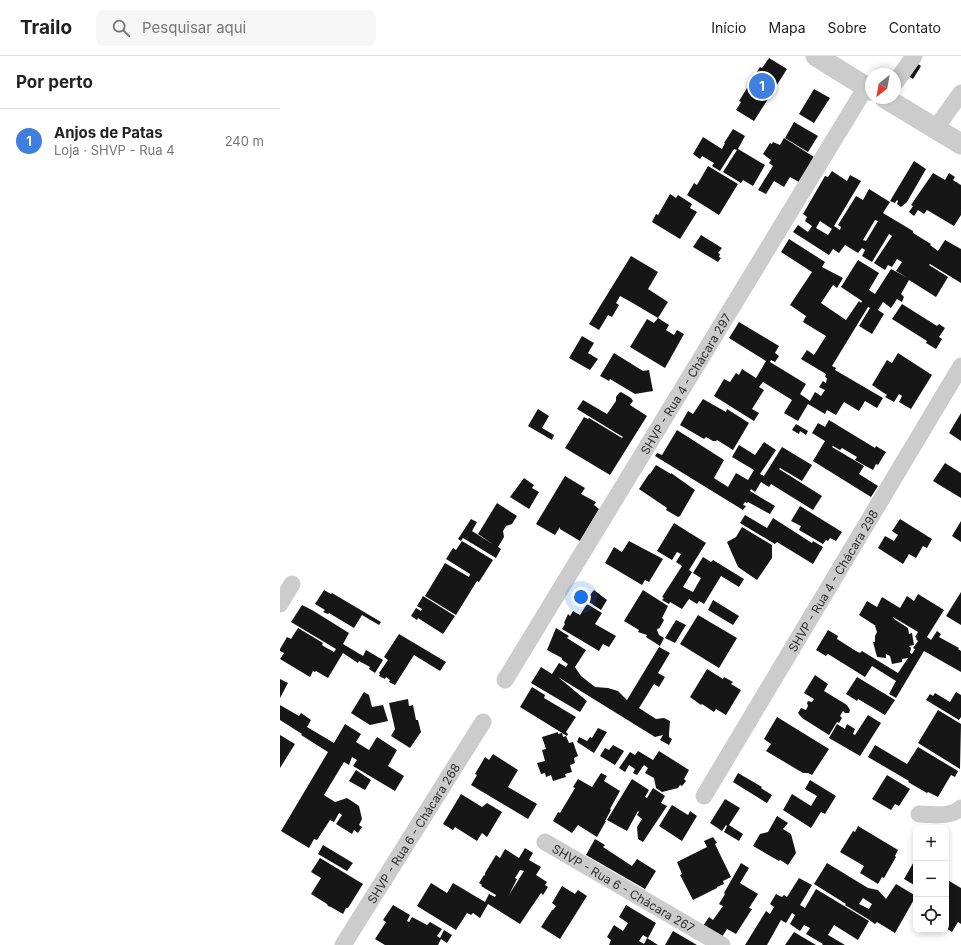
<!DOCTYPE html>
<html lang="pt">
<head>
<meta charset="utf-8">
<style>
  body { margin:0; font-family:Inter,sans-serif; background:#f6f6f6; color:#222 }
  .controls { position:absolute; right:12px; bottom:12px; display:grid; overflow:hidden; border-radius:8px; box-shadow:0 2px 6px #0003 }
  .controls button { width:36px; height:36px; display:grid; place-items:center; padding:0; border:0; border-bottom:1px solid #e0e0e0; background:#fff; color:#222; font:20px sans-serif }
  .compass { position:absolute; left:585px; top:12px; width:36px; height:36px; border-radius:50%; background:#fff; box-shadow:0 2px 6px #0003; rotate:211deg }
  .you { position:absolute; left:301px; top:541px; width:14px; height:14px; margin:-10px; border:3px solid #fff; border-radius:50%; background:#1a73e8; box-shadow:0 0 0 6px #1a73e833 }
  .badge { display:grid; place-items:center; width:26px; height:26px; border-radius:50%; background:#b45309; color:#fff; font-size:13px; font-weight:700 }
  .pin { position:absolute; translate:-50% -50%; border:2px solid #fff; box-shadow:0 1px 4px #0006 }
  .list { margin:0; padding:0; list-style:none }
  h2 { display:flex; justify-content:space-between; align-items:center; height:52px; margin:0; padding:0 16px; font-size:17px }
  h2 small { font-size:13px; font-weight:400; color:#767676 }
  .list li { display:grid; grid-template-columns:26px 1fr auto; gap:12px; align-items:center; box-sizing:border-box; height:64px; padding:0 16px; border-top:1px solid #e0e0e0 }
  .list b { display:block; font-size:15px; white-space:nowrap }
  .list p { margin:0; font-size:13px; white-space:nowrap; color:#767676 }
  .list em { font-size:13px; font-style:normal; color:#767676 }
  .icon { flex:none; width:22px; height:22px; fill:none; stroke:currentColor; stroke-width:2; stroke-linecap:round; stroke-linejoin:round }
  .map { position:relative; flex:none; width:681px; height:889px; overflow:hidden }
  header { display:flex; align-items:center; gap:24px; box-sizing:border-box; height:56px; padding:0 20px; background:#fff; border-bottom:1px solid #e0e0e0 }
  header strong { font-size:19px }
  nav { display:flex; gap:22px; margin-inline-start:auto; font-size:14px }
  .search { width:280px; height:36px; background:#f6f6f6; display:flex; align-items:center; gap:10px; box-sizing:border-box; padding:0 14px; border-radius:8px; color:#767676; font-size:15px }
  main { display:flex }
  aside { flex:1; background:#fff }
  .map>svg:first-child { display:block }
  .building { fill:#161616; fill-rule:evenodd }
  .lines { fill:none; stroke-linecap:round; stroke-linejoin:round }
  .minor { stroke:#ccc; stroke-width:17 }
  .tertiary { stroke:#ccc; stroke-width:21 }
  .labels { text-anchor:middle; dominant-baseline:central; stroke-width:4; stroke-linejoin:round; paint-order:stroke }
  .street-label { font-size:12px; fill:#2f2f2f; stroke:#fff }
</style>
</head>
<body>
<header>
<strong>Trailo</strong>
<div class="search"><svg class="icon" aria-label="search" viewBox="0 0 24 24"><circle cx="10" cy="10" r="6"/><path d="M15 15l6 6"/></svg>Pesquisar aqui</div>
<nav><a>Início</a><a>Mapa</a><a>Sobre</a><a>Contato</a></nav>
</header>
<main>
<aside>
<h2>Por perto<small></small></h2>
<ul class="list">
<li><span class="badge" style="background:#3f7fe0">1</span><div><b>Anjos de Patas</b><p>Loja · SHVP - Rua 4</p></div><em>240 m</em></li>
</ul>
</aside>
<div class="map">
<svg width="681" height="889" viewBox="0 0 681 889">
  <rect width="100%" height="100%" fill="#fff"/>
  <path class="building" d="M489 2 507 13 474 65 456 54 461 46 459 45 480 11 482 12Z
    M634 5 641 10 633 23 625 18Z
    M534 33 550 42 534 67 519 58Z
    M514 66 538 80 528 96 505 82Z
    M453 73 465 80 458 93 485 109 473 130 463 124 461 127 443 116 457 94 454 93 440 115 432 110 434 107 422 100 420 103 413 98 423 81 442 93 445 87H444Z
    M504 82 534 101 519 126 510 121 504 131 494 125 486 138 478 134 493 110 489 107 491 104 483 98 490 87 492 88 493 86 500 89Z
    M634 105 646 113 627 146 621 151 617 148 618 145 617 144 615 147 610 145Z
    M428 110 458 128 439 159 407 139 414 127 417 129Z
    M552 115 567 125 570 119 581 125 554 170 560 174 561 171 558 169 576 140 583 144 589 133 610 146 603 157 633 175V177L651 188 650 189 658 195 665 184 681 193V227L650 208 649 209 668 221 656 241 629 224 621 238 624 241 622 246 617 243 611 252 603 246 598 254 604 258 592 278 579 270 590 252 588 251 552 310 556 312 555 314 603 342 597 352 585 345 579 355 564 346 556 359 547 354 545 358 528 348 518 365 504 357 512 344 483 326 479 331 484 334 472 353 479 357 474 365 434 340 444 323 450 326 456 317 459 319 462 313 476 322 486 305 449 282 459 266 499 290 495 297 499 300 495 306 491 304 490 306 526 328 520 338 530 345 535 336 541 340 545 334 539 331 543 325 546 327 547 322 545 321 546 318 521 303 527 294 534 299 546 280 523 266 526 260 510 249 532 216 501 196 509 183 545 206 542 211 563 222 557 232 553 229 541 247 566 264 579 245 581 247 582 245 561 231 578 204 599 217 589 234 595 238 611 213 628 222 616 215 622 206 617 203 612 211 608 209 605 214 594 207 612 180 609 178 592 206 582 200 585 194 582 192 578 197 565 189 559 197 553 193 549 199 513 176 518 169 528 176 532 170 525 165 527 161 523 158 545 120 548 121ZM595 164 598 165 586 185 583 184ZM540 165 552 173 548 179 536 172Z
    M653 117 665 124 669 117 675 121 673 124 681 129V159L674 170 647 154 644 158 638 154 634 160 629 156 633 150 631 149Z
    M390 138 396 142 398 139 412 148 410 152 417 156 400 183 372 166 376 158 378 159Z
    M421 179 442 192 438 197 440 198 439 201 441 202 438 206 413 191Z
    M351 200 378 216 368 233 388 246 378 262 389 269 386 274 394 279 397 274 404 278 385 312 350 291 367 263 374 267 378 262 351 246 340 240 336 247 339 249 332 261 328 259 319 274 309 268Z
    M622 248 657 270 659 268 665 272 659 281 662 283 656 293 646 287 647 285 612 263Z
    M302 280 314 287 308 297 318 303 310 314 289 302Z
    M334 297 363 315 369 314 373 335 355 338 330 323 329 325 320 320Z
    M618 297 652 319 631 353 619 346 622 340 619 338 614 346 605 341 607 339 592 329 607 304 612 307Z
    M341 336 351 342 353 345 350 349 367 360 330 419 285 392 304 361 308 363 309 362 342 382 343 381 297 353 303 344 327 358 336 345V341L339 337Z
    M423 343 446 356 447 353 469 367 453 394 437 384 436 385H433L426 381 424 383 400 369 408 355 413 358Z
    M258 353 269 360 262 372 274 379 272 384 248 370Z
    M681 357V385L669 377Z
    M549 364 595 392 596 390 606 396 598 409 596 408 593 414 575 404 577 401 562 392 560 394 553 390 552 391 584 410 579 418 598 430 591 441 533 405 545 385 532 377 538 367 545 371Z
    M516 368 528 375 526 379 520 375 519 378 512 374Z
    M397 374 444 404 434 422 448 431 456 417 468 424 474 414 452 401 459 389 475 399 484 386 496 394 480 418 484 420 502 391 532 409 522 425 500 412 499 413 542 440 533 454 491 428 489 431 481 426 475 436 471 433 470 435 495 450 490 458 468 446 467 447 465 446 463 449 466 450 463 454 375 400 377 397 382 399Z
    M665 407 681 417V442L653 425Z
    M376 409 391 418V417L415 434 400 460 398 461 386 454 387 452 359 433 369 418H370Z
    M285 420 305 432 301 438 316 446 314 449 319 453 300 485 280 473V471L275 479 256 468Z
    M244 422 254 429 252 432 259 436 249 453 230 441Z
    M217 447 237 460 232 468 226 470 223 475 224 481 218 491 221 493 216 502 183 482 181 485 178 483 191 463 197 466 192 475 214 489 198 478Z
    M520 450 562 476 556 485 550 482 548 485 546 484 543 488 519 474 521 470 511 465Z
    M465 459 487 472 493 462 532 487 533 485 543 491 533 508 497 486 495 488 460 467Z
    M620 463 652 483 647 492 643 490 636 502 629 498 623 508 598 492 605 480 614 485 618 479 612 475Z
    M681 465V486L672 480Z
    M394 467 426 487 409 514 412 516 403 531 413 536 421 522 413 517 423 501 431 506 433 504 464 523 459 531 441 520 424 548 419 545 417 548 409 543 402 553 390 546 389 548 382 544 384 542 382 541 402 510 396 506 401 498 397 496 392 504 377 495Z
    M462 471 492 489V502L477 524 458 511 447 486 456 481Z
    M182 485 213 504 199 526 197 525 176 559 145 540 165 507 189 521 190 518 166 503 173 492 176 494Z
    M349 485 383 503 369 526 365 524 362 529 325 507 334 491 342 496Z
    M44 534 51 538 52 537 101 566 99 569 82 559 74 572 49 557 48 558 43 556 45 554 35 548Z
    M314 534 327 544 321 554 306 544Z
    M363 534 388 550 382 562 384 564 379 573 378 572 377 574 379 579 384 582 380 590 366 581 367 579 358 576 359 574 344 565Z
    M681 536V569L666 560Z
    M638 538 664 554 647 581 651 584 657 575 661 578 659 581 679 592 678 593 681 595V616L644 595 616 642 609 638 616 625 592 610 585 621 548 598 546 600 536 594 548 574 558 580 557 583 576 595 580 597 582 595 618 617 628 602 622 603V606L612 608 610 600 606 598V602L597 601 593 586H595V580L597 576 595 570H596L579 559 587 545 597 551 602 541 620 552 627 540 634 545ZM613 561 638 576 635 581 637 582 636 583 638 585 633 592 635 593 632 598 630 597 631 592 629 590 634 589 632 577 629 578 628 572 614 563Z
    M143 540 175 560 163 578 138 562 137 564 131 560 136 552 141 555 142 553 137 550Z
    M433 544 459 560 453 569 428 554Z
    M307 548 322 557 315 568 336 580 329 591 323 588 319 595 282 573 285 568 284 567 288 558 290 560 293 555 300 559Z
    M22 549 32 554 69 577 63 588 83 600 86 594 103 604 95 617 89 613 90 611 79 605 78 607 63 597 48 622 36 615 35 616 33 615 30 621 0 603 4 597 0 595V593L7 581 11 583 18 572 43 587 42 589 45 591 54 596 56 593 11 566Z
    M418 559 457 582 439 612 400 588Z
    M396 564 406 569 395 587 385 582Z
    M276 572 289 580 287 582 306 594 295 611 301 620 315 631 328 632 338 635 347 644 379 591 390 597 378 617 385 621 379 631 374 628 359 652 376 663 384 662 390 665 389 678V681L392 683 389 689 380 684 383 679 375 681 278 621 307 645 300 656 251 627 261 611 272 618 279 607 286 611 288 608 282 604V602L267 594Z
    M119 578 166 606 160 615 134 599 115 629 109 626 110 624 106 621 105 623 99 620 100 618 99 617 108 604 104 601Z
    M427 613 443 623 444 621 453 626 451 628 461 634 446 659 436 653 434 656 422 648 421 649 410 641Z
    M535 619 548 628 544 635 567 649 570 654 569 657H565L563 655 560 660 562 662 559 667 557 666 549 679 522 662 518 657 521 652 526 654 528 650 527 647 528 645 532 646 534 643 524 637Z
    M577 621 615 644 605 659 578 643 577 645 566 638Z
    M0 623 8 627 0 642Z
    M252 631 265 639 264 642 296 661 286 676 288 678 287 680 240 651Z
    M84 636 89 639 92 651 103 649 108 665 90 669 71 657Z
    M676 636 681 639V661L679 664 646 644 650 638 653 640 655 637 670 646Z
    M128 643 129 650 133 649 136 664H138L141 676 130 692 111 680 115 673 109 647Z
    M0 649 19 660 21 657 31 664 27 671 54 687 65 668 81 678 76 686 89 694 97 681 117 694 108 710 124 720 115 735 73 710 77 704 72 701 69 709 64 706 44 739 55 746 67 742 79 750 82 763 79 769 82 771 78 777 74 774 72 778 56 768 62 759 59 757 54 766 50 764 37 784 34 783 29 792 1 775 48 696 21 679 22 678 0 664Z
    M658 654 681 668 680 713 638 687Z
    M588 659 601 667 580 700 549 682 557 668 565 673 567 668 575 673 573 678 575 679Z
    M497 661 549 693 532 719 528 717H523L486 695 491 688 484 683Z
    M318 672 327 676 314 697 297 686 299 681 307 685 308 684 310 681 312 682Z
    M278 676V678L282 677 283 681 286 680 289 687 293 686 298 700 294 702 295 707 290 709 292 716 285 718 286 721 273 725 271 719 266 721 265 717 261 718 257 707 265 705 262 694 266 693 262 681Z
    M0 679 15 688 0 712Z
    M333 689 344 695 335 709 320 700 325 692 329 694Z
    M595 689 627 708 638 691 678 715 675 721 671 719 658 741 648 736 647 737 628 726 629 725 588 701Z
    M358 695 373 704 379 695 409 714 404 723 406 725 402 730 400 729 398 732 382 736 376 732 374 722 365 717 368 712 364 709 357 719 353 717 355 713 349 709 345 716 339 712 350 696 355 699Z
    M213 698 238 714 228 731 257 748 248 763 191 729 197 719 195 718 205 701 209 704Z
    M76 714 91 724 85 734 69 725Z
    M321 717 327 720 324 725 340 735 330 753 331 754 325 765H326L317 781 298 769 292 777 273 765 278 756 280 757 295 732 293 731 298 723 312 731Z
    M458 717 482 731 481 732 492 739 487 747 453 726Z
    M607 719 630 733 619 750 615 748 611 754 592 743Z
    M352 723 369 734 365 741 367 742 373 732 385 740 381 747 387 750 363 786 358 783 357 771 362 763 357 759 359 756 358 755 347 775 327 764Z
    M530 724 556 740 545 758 541 756 531 772 503 754 512 738 531 750 537 740 525 733Z
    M181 738 202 751 207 747 222 756 207 781 202 777 197 785 175 771 173 774 163 768Z
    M445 743 460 752 449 769 463 778 459 785 444 776 447 770 446 769 442 775 430 767Z
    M392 749 408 759 410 755 417 760 402 785 379 770Z
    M497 760 508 767 503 773 511 778 516 797 508 809 500 804 499 805 473 790 480 778 488 776Z
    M578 770 618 794 615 800 616 801 604 822 602 821 598 828 580 817 584 810 560 796 573 775 575 776Z
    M433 781 437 787 435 788 451 821 443 825 444 828 437 831V832L413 844 400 819 402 818 397 806 427 791 424 785Z
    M315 783 325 789 323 791 352 810 357 803 376 815 365 833 306 799Z
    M43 789 73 807 67 815 38 798Z
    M245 792 253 797 249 804 261 811 256 819 267 826 265 829 268 831 263 839 261 837 240 868 208 848 200 862 193 857 191 859 187 857 176 874 137 850 151 827 167 837 173 827 205 846 209 838 215 841 216 839 201 830 202 829 199 827 204 819 205 820V817L216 799 220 802 225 793 239 802ZM240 814 244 815 229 839 237 823 235 822Z
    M40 802 83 828 68 852H66L63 858 51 851 48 850 47 848 31 838 41 822 31 816Z
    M636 802V830L624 823Z
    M461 807 469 812 460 827 478 838 469 852 472 853 456 878 447 873 442 881 423 870 429 861 433 864 443 850 439 848 445 838 444 837Z
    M547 807 588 832 598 834 606 843 616 828 636 840 615 877 597 866 595 868 588 863 565 849 566 848 534 828ZM583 842 592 848 589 853 579 848Z
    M519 822 532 829 520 849 525 852 536 833 589 865 578 884 554 869 548 879 565 889H542L543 888 526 878 530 872 524 869 520 875 510 868 515 859 512 857 506 867 501 864 487 889H465L486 855 490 858 494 851 490 848 496 838 502 841 504 839 507 841Z
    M666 823 681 832V868L678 866 672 876 666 872Z
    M282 830 295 838 298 834 307 840 280 883 261 871 272 854H273L276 850 272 847Z
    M113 849 130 859 127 865 129 866 132 861 147 869 150 866 162 873 157 880 160 882 164 874 172 879 167 887 161 883 158 889H105L95 883 106 866 103 864Z
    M346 849 376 867 368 882 363 879 359 885 364 888 367 882 378 889H329L331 884 327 881 334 869 343 875 348 867 339 861Z
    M393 875 417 889H385Z
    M514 876 536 889H505Z"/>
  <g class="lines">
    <g class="minor">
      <path d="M615 27 634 0"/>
      <path d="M655 73 681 37"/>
      <path d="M0 548 12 528"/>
      <path id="s1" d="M225 624 586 31"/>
      <path id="s2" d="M424 740 681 310"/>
      <path d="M639 758C654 758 669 762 681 752"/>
      <path id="s3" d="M265 786 442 889"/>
      <path id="s4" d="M63 889 203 666"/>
    </g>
    <path class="tertiary" d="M536 0 591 34
      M605 42 681 88"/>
  </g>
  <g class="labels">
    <g class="street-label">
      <text stroke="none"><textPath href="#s1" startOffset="347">SHVP - Rua 4 - Chácara 297</textPath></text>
      <text stroke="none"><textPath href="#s2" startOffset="251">SHVP - Rua 4 - Chácara 298</textPath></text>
      <text stroke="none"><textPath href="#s4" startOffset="132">SHVP - Rua 6 - Chácara 268</textPath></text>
      <text stroke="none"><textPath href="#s3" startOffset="91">SHVP - Rua 6 - Chácara 267</textPath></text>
    </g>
  </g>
</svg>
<div class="controls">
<button>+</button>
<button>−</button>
<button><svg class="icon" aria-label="locate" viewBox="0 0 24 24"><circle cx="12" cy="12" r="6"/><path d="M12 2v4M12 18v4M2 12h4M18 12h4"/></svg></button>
</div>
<svg class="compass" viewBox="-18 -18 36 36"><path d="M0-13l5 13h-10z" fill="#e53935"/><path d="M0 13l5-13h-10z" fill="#767676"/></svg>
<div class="you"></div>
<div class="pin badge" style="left:482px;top:30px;background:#3f7fe0">1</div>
</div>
</main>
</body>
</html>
